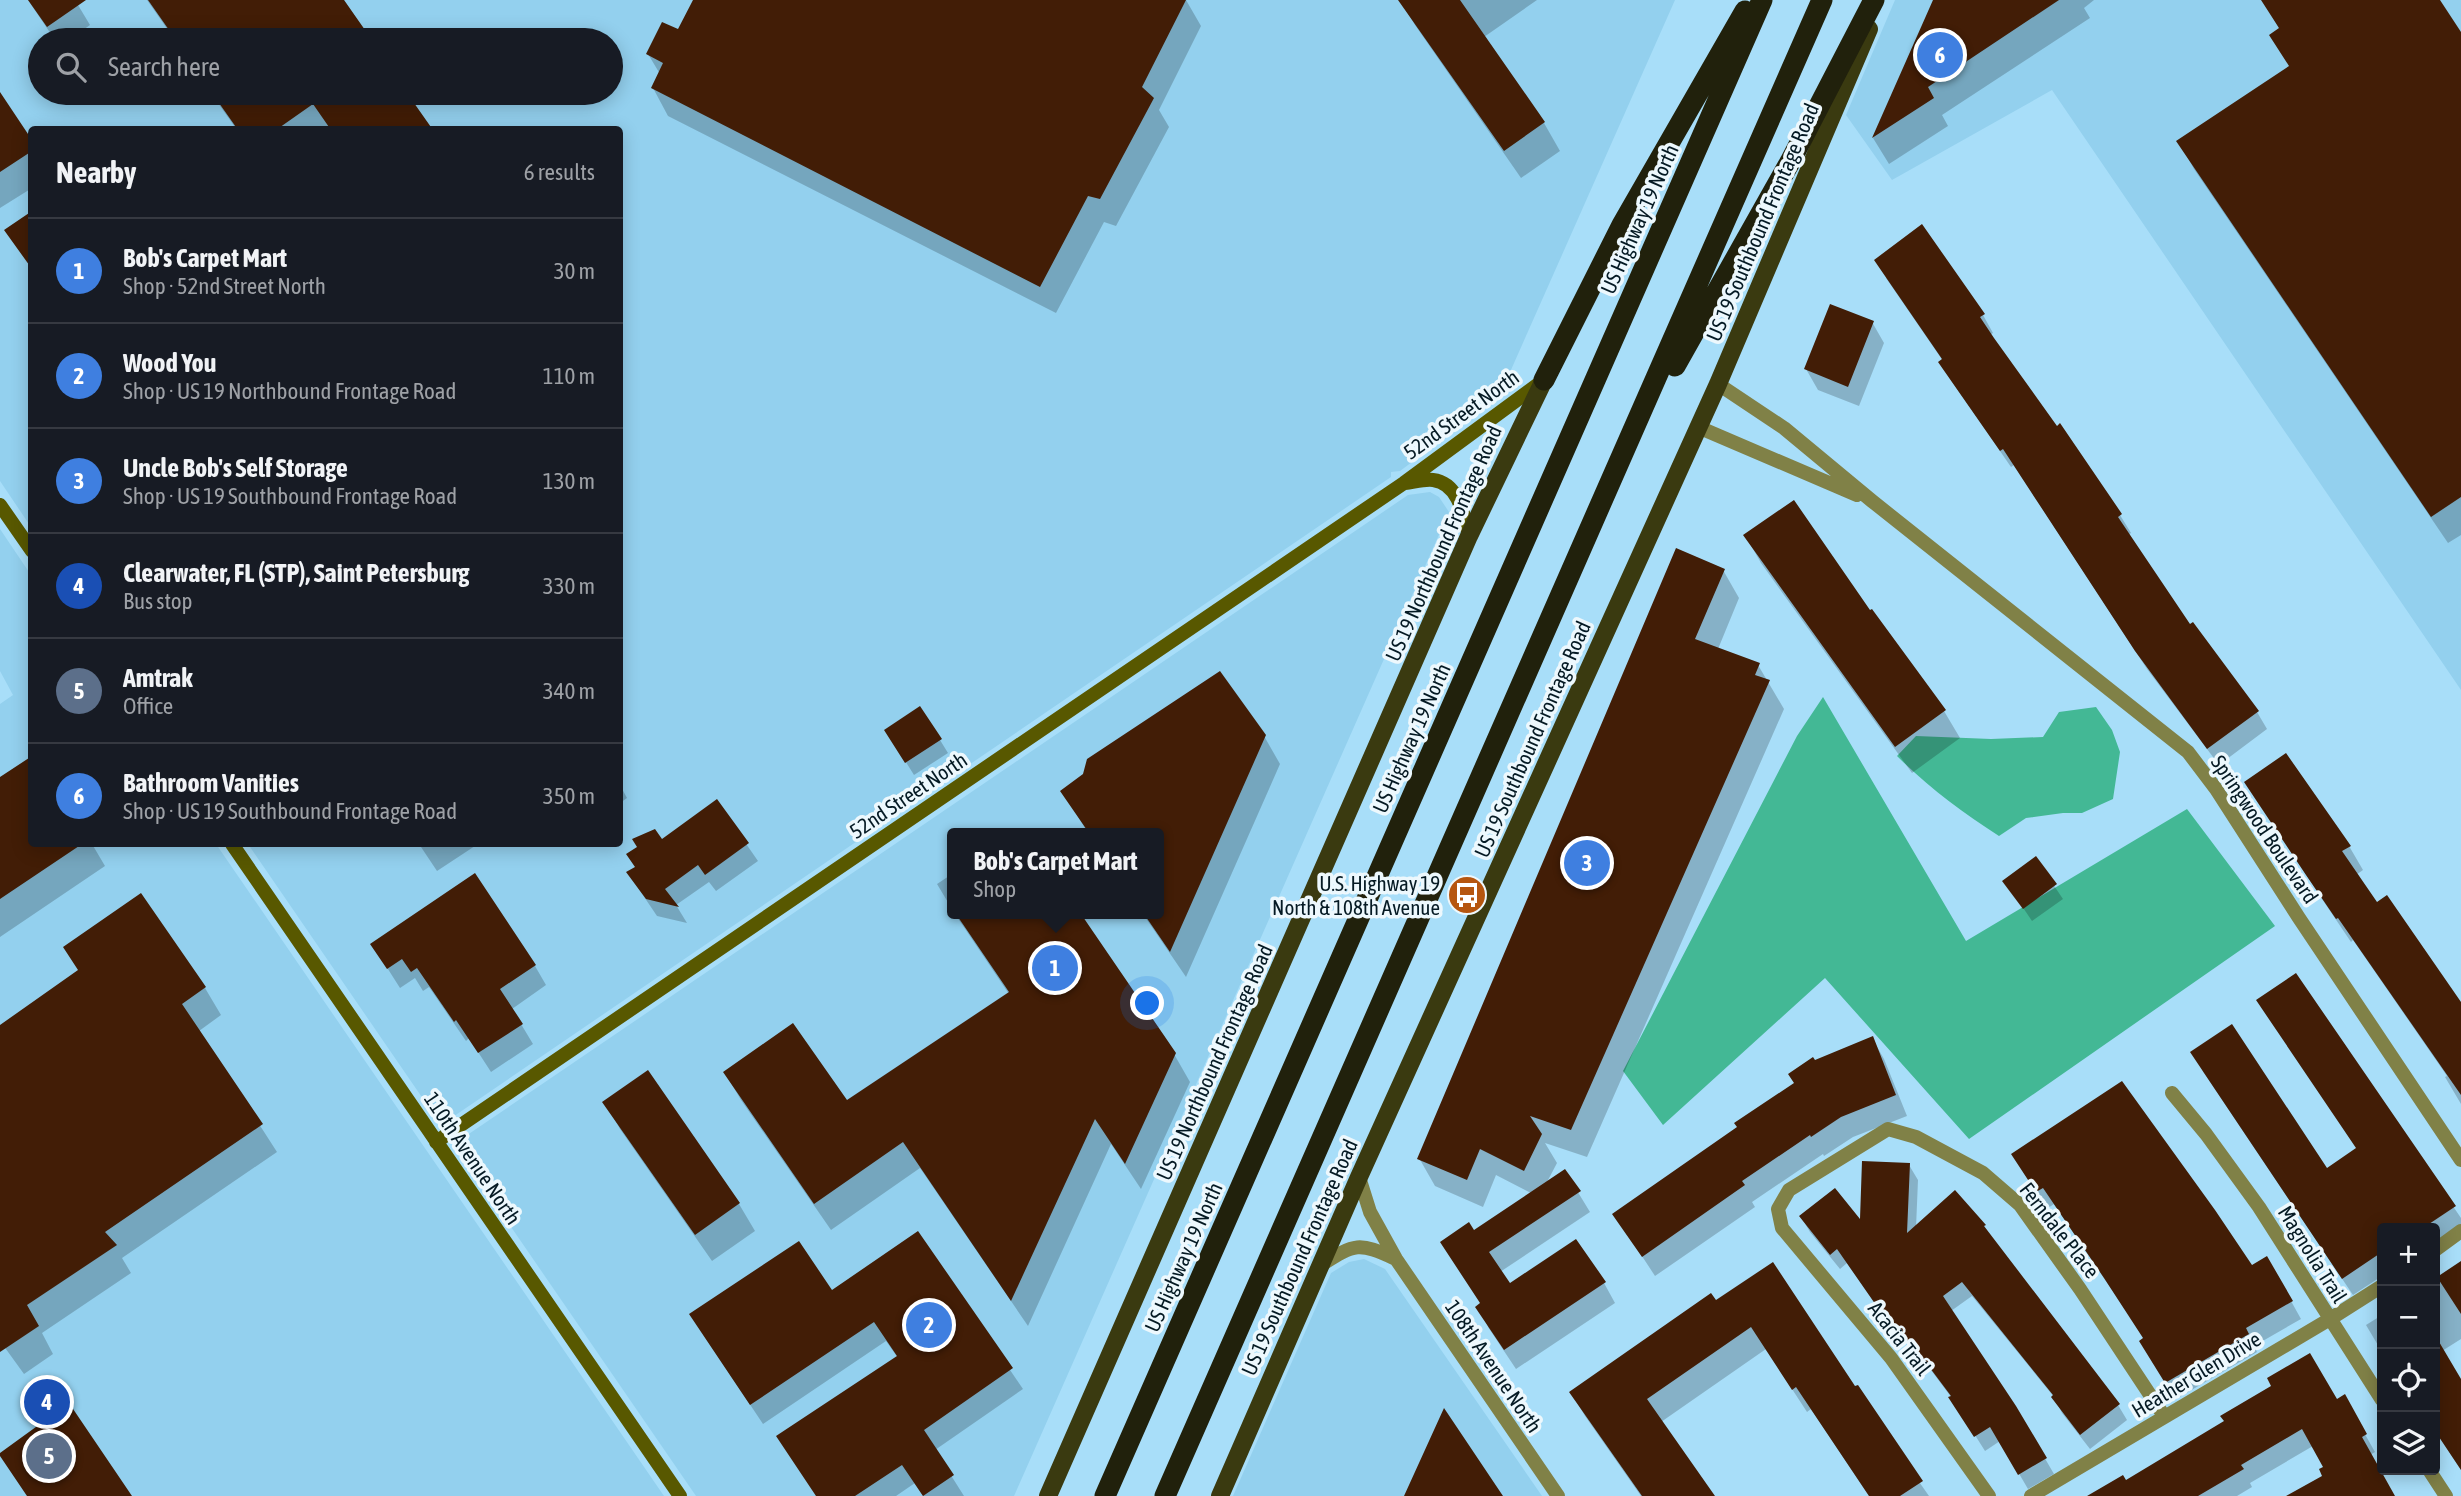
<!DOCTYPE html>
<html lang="en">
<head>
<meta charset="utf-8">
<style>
  body { margin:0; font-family:"Asap Condensed",sans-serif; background:#20242c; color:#f1f3f6 }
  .controls { position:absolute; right:21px; bottom:21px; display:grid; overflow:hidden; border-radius:7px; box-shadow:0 4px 18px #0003 }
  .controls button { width:63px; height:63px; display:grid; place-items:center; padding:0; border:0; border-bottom:2px solid #363941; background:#171b24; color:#f1f3f6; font:35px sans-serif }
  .you { position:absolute; left:1148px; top:1004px; width:24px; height:24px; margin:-18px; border:5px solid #fff; border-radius:50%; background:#1a73e8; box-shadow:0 0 0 10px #1a73e833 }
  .badge { display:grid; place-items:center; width:46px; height:46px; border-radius:50%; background:#b45309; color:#fff; font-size:23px; font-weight:700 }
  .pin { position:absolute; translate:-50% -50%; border:4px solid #fff; box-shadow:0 2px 7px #0006 }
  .popup { position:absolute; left:947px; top:828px; width:217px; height:91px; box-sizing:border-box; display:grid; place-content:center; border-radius:7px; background:#171b24; filter:drop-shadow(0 2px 5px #0005); font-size:23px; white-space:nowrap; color:#9ea1a6 }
  .popup b { font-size:26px; color:#f1f3f6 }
  .popup::after { content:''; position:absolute; left:50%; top:100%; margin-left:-14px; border:14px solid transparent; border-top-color:#171b24 }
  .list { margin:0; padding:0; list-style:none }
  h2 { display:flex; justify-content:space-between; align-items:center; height:91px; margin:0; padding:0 28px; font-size:30px }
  h2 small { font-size:23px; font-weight:400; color:#9ea1a6 }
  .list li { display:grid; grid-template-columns:46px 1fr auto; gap:21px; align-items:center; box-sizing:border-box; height:105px; padding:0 28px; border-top:2px solid #363941 }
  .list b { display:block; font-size:26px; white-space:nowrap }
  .list p { margin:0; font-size:23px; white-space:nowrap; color:#9ea1a6 }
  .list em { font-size:23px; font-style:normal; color:#9ea1a6 }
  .icon { flex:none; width:38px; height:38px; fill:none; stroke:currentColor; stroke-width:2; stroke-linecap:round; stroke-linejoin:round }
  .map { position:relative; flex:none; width:2461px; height:1496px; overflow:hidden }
  .search { position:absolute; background:#171b24; box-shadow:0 4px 18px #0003; left:28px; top:28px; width:595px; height:77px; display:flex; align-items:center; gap:18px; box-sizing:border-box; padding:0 24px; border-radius:38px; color:#9ea1a6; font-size:26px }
  .panel { position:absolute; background:#171b24; box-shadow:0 4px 18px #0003; left:28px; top:126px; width:595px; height:721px; border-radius:7px }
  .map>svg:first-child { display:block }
  .built { fill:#93d0ee; fill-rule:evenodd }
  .water { fill:#43b895 }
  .shadow { fill:#0003 }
  .building { fill:#421d06 }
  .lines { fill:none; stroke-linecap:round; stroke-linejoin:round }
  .street { stroke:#808147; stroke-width:14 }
  .secondary { stroke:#585800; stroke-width:14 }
  .primary { stroke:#3a3a10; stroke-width:18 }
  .highway { stroke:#21210c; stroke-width:21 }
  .labels { text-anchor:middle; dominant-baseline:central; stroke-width:7; stroke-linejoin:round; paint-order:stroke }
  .street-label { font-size:21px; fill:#051a24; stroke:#edf8fd }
  .poi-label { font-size:21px; fill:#051a24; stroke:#edf8fd; text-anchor:end }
</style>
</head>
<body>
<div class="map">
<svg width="2461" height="1496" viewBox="0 0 2461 1496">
  <rect width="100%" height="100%" fill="#a8def9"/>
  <path class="built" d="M0 0H1675L1499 397 1400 471 1391 472V477L441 1125 248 844H620V130H32L31 527 0 481ZM40 40H611V93H40Z
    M1895 0H2461V690L2052 90 1892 180 1846 115Z
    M1430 492 1439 497 1449 512 1014 1496H696L454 1144 1408 495ZM952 833H1158V914H952Z
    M0 529 31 575 32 844H216L664 1496H0V704L13 695 0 671Z
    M1364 1259 1385 1269 1542 1496H1233L1331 1273 1349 1262Z"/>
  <path class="water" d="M1823 697 1966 941 2187 809 2275 926 1969 1139 1825 978 1663 1125 1623 1071 1797 736Z
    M2096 707 2112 730 2120 752 2113 799 2082 813H2063L2026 818 1999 836C1962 812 1928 787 1897 756L1916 736 1991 739 2043 737 2059 712Z"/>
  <path class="shadow" d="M28 0H75L90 25 69 40H55Z
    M147 0H344L371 40H175Z
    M695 0H1186L1201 26 1159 110 1169 127 1116 226 1104 222 1056 313 668 116 653 88 660 74 648 54 679 31Z
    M1400 0H1537L1484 37 1544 123 1560 151 1521 178 1415 25Z
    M1935 0H2094L2084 8 2090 18 1942 115 1948 126 1889 164 1873 138Z
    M2263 0H2438L2461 35V535L2448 543 2194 169 2179 142 2290 67 2280 30Z
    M211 93H406L431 130H237Z
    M0 95 32 143V188L0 208Z
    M1922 227 1983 315 1993 333 1990 335 2056 428 2060 426 2120 515 2131 533 2128 535 2190 627 2257 712 2267 729 2219 765 2147 669 2014 465 2011 467 1951 380 1943 361 1886 278Z
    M1872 322 1884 343 1859 406 1818 390 1806 369Z
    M1745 535 1870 612 1944 711 1960 738 1912 773 1761 563Z
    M1723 570 1739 598 1718 649 1758 665 1784 709 1587 1157 1545 1143 1557 1163 1546 1184 1565 1171 1590 1212 1500 1272 1509 1286 1604 1283 1615 1303 1516 1369 1488 1327 1482 1304 1473 1232 1531 1193 1496 1175 1483 1207 1435 1186 1419 1158Z
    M1264 736 1280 764 1186 977 1143 914H1158V833H1088L1063 792 1085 775Z
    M940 740 948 753 914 775 894 743Z
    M0 779 32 844H92L105 866 0 937Z
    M2246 782 2349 846 2363 870 2356 875 2376 905 2461 1005V1104L2445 1077 2447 1076 2353 940 2351 942 2322 899Z
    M620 785 627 798 620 803Z
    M717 802 758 861 716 891 709 882 676 905 687 923 657 916 628 873Z
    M1020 828 1023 833H1011Z
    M419 844H478L437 871Z
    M2036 859 2063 899 2032 921 2005 881Z
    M952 874V909L937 884Z
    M141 895 205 988 221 1015 199 1031 277 1152 122 1258 131 1273 42 1333 53 1354 24 1374 3 1345 0 1346V1028L79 972Z
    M955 914H1078L1174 1054 1190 1082 1141 1189 1111 1144 1028 1326 920 1168 831 1230 741 1100 725 1073 846 1103 1009 994Z
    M372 944 535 966 546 985 512 1009 533 1044 491 1072 469 1038 466 1041 429 987 423 991 415 978 400 988Z
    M2295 975 2461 1218V1227L2435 1244V1228H2382V1276L2353 1295 2202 1070 2327 1170 2358 1150Z
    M1872 1038 1884 1059 1907 1116 1853 1137 1824 1156 1823 1154 1752 1202 1755 1207 1655 1276 1615 1215 1739 1128 1796 1084 1814 1062Z
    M647 1073 739 1204 755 1231 712 1261 620 1129 605 1102Z
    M1909 1165 1918 1180 1916 1228 1984 1226 1992 1239 2118 1405 2127 1420 2090 1449 2062 1413 2054 1397 1972 1296 1951 1311 2015 1407 2054 1474 2028 1489 2000 1441 1985 1451 1951 1397 1925 1362 1923 1364 1890 1320 1888 1322 1847 1263 1840 1269 1810 1232 1801 1217 1862 1224Z
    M2023 1172 2251 1267 2267 1258 2301 1319 2254 1346 2257 1352 2176 1399 2151 1359 2145 1339 2054 1204 2048 1208Z
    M917 1233 1023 1389 935 1450 964 1496H923L915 1483 896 1496H817L898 1358 886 1341 763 1424 703 1334 832 1293Z
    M2461 1264V1339L2442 1351 2461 1383V1470L2435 1430V1282Z
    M1716 1302 1854 1389 1929 1496H1869L1811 1409 1807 1412 1766 1349 1661 1422 1713 1496H1641L1585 1416 1571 1392Z
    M2382 1315V1352L2366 1325Z
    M2344 1397 2375 1452 2370 1455 2394 1496H2289L2325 1476V1468L2313 1446 2250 1483 2252 1487 2237 1496H2091Z"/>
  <path class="building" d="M28 0H86L47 27Z
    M148 0H344L372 40H176Z
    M693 0H1186L1142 87 1154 98 1100 199 1088 196 1040 287 651 88 663 63 646 54 662 22 678 29Z
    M1398 0H1460L1545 122 1504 151Z
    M1933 0H2059L1928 87 1934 98 1872 138Z
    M2261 0H2440L2461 32V497L2431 517 2176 141 2289 66 2269 35 2279 28Z
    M0 92 32 140V151L0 172Z
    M212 93H407L433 130H331L313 104 276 130H238Z
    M32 211V269L4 230Z
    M1922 224 1985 314 1980 317 1994 338 2057 426 2060 423 2122 514 2118 517 2190 624 2193 622 2259 711 2207 749 2135 651 2003 449 2000 451 1938 362 1942 359 1874 260Z
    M1830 304 1874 321 1848 387 1804 369Z
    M1794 500 1870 610 1872 609 1946 710 1895 747 1743 535Z
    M1676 548 1725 569 1695 639 1760 663 1755 675 1770 680 1571 1130 1530 1116 1542 1134 1524 1171 1480 1149 1467 1180 1417 1159Z
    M1220 671 1266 735 1170 952 1144 914H1158V833H1089L1060 791 1083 774 1087 759Z
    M920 706 942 739 905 763 884 730Z
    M2286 753 2351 846 2342 851 2377 902 2387 895 2461 1002V1095L2338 918 2336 919 2306 875 2244 782Z
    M32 756V844H82L0 899V777Z
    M717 799 749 843 705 875 698 865 665 889 679 907 646 899 626 872 635 867 626 854 637 847 632 839 655 829 662 839Z
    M2036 856 2057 884 2023 909 2002 881Z
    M475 873 536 965 500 989 523 1024 478 1053 456 1020 454 1022 417 968 411 972 402 959 387 969 370 944Z
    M141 893 206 987 182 1004 263 1124 105 1232 117 1245 27 1305 39 1326 0 1352V1025L78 970 63 947Z
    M956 914H1081L1176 1053 1125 1164 1095 1119 1011 1301 903 1142 814 1204 723 1072 793 1023 847 1100 1009 992Z
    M2296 973 2456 1206 2423 1228H2382V1252L2342 1279 2190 1052 2232 1024 2327 1168 2356 1148 2256 1000Z
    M1873 1036 1896 1095 1841 1117 1811 1137 1810 1135 1742 1181 1745 1185 1642 1257 1612 1214 1737 1127 1734 1123 1794 1083 1788 1074 1813 1057 1815 1060Z
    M648 1070 740 1203 695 1235 602 1102Z
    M2122 1081 2215 1210 2252 1265 2267 1256 2293 1301 2246 1328 2249 1334 2165 1383 2139 1341 2143 1338 2104 1278 2043 1188 2036 1192 2011 1154Z
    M1862 1161 1910 1163 1907 1233 1955 1190 1986 1225 1984 1226 2120 1404 2080 1435 2051 1397 2053 1395 1962 1282 1943 1296 2016 1406 2047 1458 2018 1475 1990 1427 1974 1437 1948 1397 1951 1396 1915 1348 1913 1350 1880 1306 1878 1308 1837 1249 1830 1255 1799 1216 1835 1188 1860 1219Z
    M1565 1169 1581 1191 1489 1252 1510 1283 1576 1239 1606 1282 1504 1350 1475 1307 1480 1303 1440 1242 1469 1222 1474 1230Z
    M918 1231 1013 1368 924 1430 954 1475 923 1496 902 1465 855 1496H816L776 1436 897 1356 874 1322 750 1405 689 1314 799 1241 832 1290Z
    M2461 1261V1314L2437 1277Z
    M1773 1262 1855 1386 1858 1385 1923 1481 1900 1496H1869L1796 1387 1792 1390 1751 1327 1647 1399 1715 1496H1642L1569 1392 1711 1293 1716 1300Z
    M2435 1335 2461 1379V1470L2435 1431Z
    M2310 1353 2337 1399 2345 1394 2367 1434 2362 1437 2395 1496H2286L2322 1476 2319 1469 2323 1467 2302 1429 2241 1465 2244 1469 2198 1496H2087L2123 1475 2126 1480 2224 1421 2220 1416 2271 1386 2267 1378Z
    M69 1403 132 1496H27L0 1456V1453Z
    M1444 1408 1503 1496H1404Z"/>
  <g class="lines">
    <path class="street" d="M1718 384 1784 428 1872 501 2188 752 2216 789 2299 918 2461 1160
      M1698 427 1857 495
      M2172 1093 2206 1134 2259 1207 2382 1400
      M1359 1177 1370 1212 1396 1259 1558 1496
      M2435 1250 2461 1231
      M1321 1265C1356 1243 1358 1242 1396 1259
      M2429 1470 2446 1496
      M1989 1496 1891 1358 1782 1228 1778 1209 1789 1190 1888 1129 1916 1137 1983 1173 2020 1205 2080 1289 2164 1416
      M2031 1496 2330 1319 2382 1286"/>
    <path class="secondary" d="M1405 483C1414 482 1424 479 1433 480 1459 483 1464 516 1469 536
      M0 505 32 551
      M232 844 680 1496
      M436 1142 1404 483 1544 380"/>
    <path class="primary" d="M1048 1496 1469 536 1544 380
      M1220 1496 1359 1177 1718 384 1869 29"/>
    <path class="highway" d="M1675 366 1790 162 1874 0
      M1544 380 1622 225 1745 11
      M1105 1496 1762 0
      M1165 1496 1822 0"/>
  </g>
  <defs>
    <symbol id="bus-disc" viewBox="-11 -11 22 22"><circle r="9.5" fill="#b6560f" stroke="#edf8fd"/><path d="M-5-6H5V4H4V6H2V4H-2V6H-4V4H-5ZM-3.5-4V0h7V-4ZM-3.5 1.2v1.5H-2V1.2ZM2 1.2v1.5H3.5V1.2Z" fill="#fff"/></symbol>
  </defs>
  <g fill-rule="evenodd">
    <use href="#bus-disc" x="1445" y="873" width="44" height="44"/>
  </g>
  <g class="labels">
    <g class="street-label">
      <text transform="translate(1639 219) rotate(-66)">US Highway 19 North</text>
      <text transform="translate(1762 222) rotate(-67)">US 19 Southbound Frontage Road</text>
      <text transform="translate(1461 414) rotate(-36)">52nd Street North</text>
      <text transform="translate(1443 543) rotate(-66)">US 19 Northbound Frontage Road</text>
      <text transform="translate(1411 738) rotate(-66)">US Highway 19 North</text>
      <text transform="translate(1532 739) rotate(-66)">US 19 Southbound Frontage Road</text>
      <text transform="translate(908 795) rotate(-34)">52nd Street North</text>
      <text transform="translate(2265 829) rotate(56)">Springwood Boulevard</text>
      <text transform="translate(1214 1062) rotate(-66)">US 19 Northbound Frontage Road</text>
      <text transform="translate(473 1158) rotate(56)">110th Avenue North</text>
      <text transform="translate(2060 1230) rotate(52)">Ferndale Place</text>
      <text transform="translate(2313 1254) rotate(58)">Magnolia Trail</text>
      <text transform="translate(1183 1257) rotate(-66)">US Highway 19 North</text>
      <text transform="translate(1299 1257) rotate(-66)">US 19 Southbound Frontage Road</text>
      <text transform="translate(1900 1338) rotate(52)">Acacia Trail</text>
      <text transform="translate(1494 1366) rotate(56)">108th Avenue North</text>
      <text transform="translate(2196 1374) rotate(-31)">Heather Glen Drive</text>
    </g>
    <g class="poi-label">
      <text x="1440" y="883">U.S. Highway 19<tspan x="1440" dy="24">North &amp; 108th Avenue</tspan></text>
    </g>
  </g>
</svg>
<div class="controls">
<button>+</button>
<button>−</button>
<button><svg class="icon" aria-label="locate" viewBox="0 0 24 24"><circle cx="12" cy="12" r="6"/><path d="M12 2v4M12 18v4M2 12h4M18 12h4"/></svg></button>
<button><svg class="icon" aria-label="layers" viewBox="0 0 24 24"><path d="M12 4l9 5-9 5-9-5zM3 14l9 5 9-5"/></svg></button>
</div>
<div class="you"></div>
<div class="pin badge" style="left:1055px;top:968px;background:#3f7fe0">1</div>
<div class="popup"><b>Bob's Carpet Mart</b>Shop</div>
<div class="pin badge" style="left:929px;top:1325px;background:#3f7fe0">2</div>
<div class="pin badge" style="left:1587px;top:863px;background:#3f7fe0">3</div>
<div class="pin badge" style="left:47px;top:1402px;background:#1a4fb4">4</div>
<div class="pin badge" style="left:49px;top:1456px;background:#5c6f8a">5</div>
<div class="pin badge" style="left:1940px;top:55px;background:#3f7fe0">6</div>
<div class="search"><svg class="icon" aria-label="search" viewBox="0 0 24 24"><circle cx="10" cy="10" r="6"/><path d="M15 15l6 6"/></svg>Search here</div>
<section class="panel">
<h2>Nearby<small>6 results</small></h2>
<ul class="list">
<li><span class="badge" style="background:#3f7fe0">1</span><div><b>Bob's Carpet Mart</b><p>Shop · 52nd Street North</p></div><em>30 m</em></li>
<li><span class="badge" style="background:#3f7fe0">2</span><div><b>Wood You</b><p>Shop · US 19 Northbound Frontage Road</p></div><em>110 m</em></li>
<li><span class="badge" style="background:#3f7fe0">3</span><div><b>Uncle Bob's Self Storage</b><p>Shop · US 19 Southbound Frontage Road</p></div><em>130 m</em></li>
<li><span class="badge" style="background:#1a4fb4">4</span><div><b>Clearwater, FL (STP), Saint Petersburg</b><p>Bus stop</p></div><em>330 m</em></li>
<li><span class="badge" style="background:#5c6f8a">5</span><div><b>Amtrak</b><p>Office</p></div><em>340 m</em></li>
<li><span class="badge" style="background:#3f7fe0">6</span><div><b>Bathroom Vanities</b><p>Shop · US 19 Southbound Frontage Road</p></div><em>350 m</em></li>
</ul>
</section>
</div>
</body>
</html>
